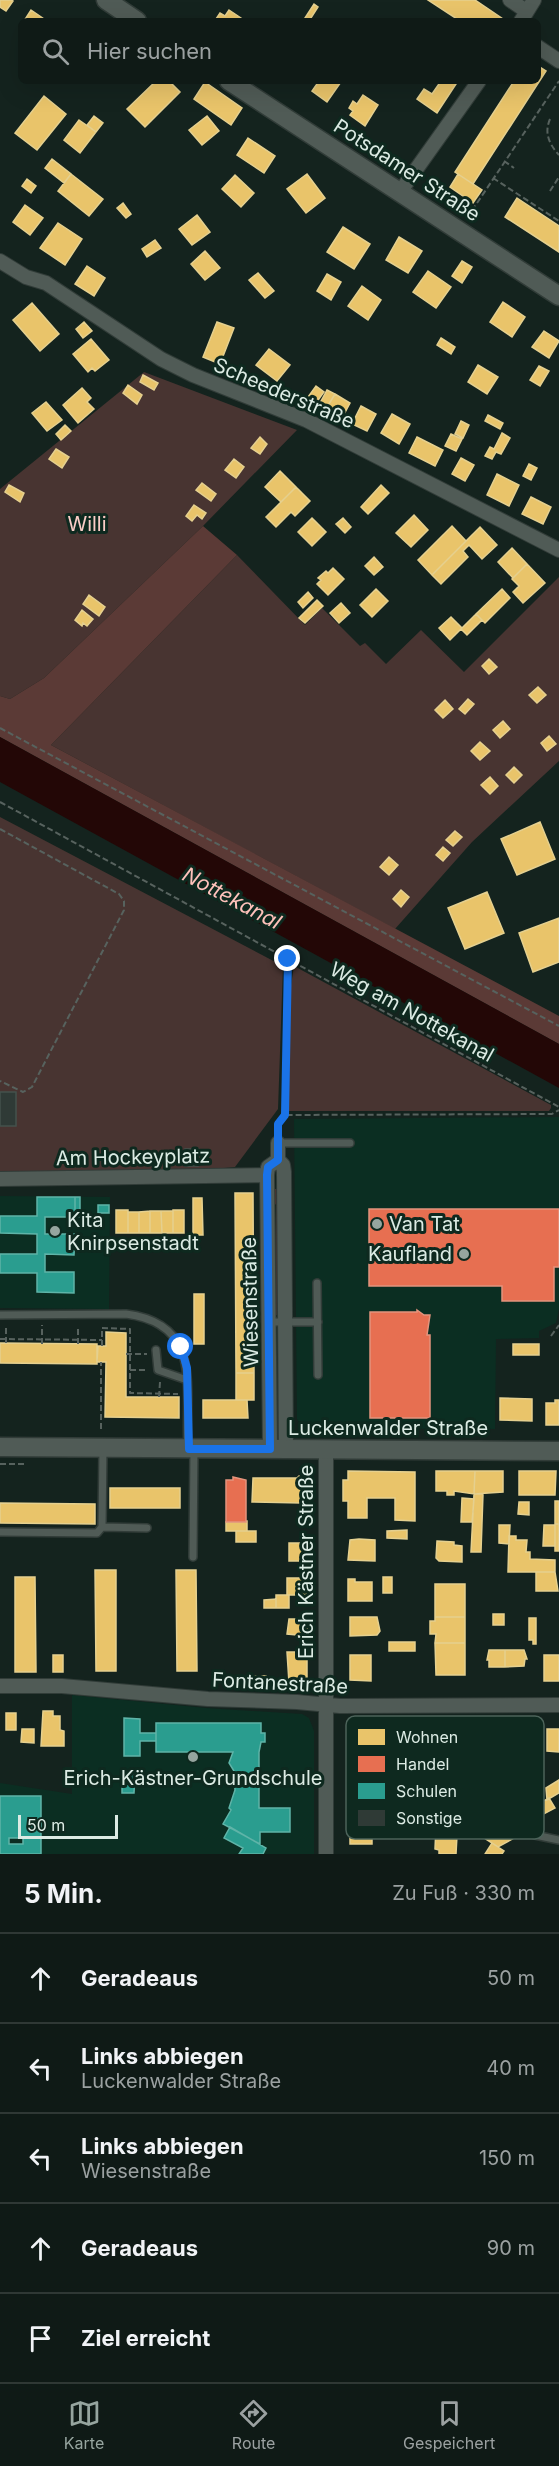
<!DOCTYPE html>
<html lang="de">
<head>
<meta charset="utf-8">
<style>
  body { margin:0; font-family:Inter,sans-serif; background:#18231f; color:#f1f3f6 }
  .scale { position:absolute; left:18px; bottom:15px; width:100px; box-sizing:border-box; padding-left:6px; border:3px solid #dcebe4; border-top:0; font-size:16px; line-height:21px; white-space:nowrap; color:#dcebe4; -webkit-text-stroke:4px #0e291f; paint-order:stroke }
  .stop { position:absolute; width:18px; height:18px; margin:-14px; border:4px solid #1a73e8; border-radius:50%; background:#fff }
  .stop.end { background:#1a73e8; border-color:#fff; box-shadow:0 2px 6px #0008 }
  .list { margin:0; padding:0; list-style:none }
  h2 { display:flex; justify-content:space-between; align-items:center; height:78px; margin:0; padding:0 24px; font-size:26px }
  h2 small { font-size:20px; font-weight:400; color:#9ba1a1 }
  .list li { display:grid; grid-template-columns:39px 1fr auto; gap:18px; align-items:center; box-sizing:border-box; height:90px; padding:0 24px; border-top:2px solid #2f3835 }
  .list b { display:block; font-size:22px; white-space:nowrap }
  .list p { margin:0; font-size:20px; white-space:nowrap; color:#9ba1a1 }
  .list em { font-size:20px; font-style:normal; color:#9ba1a1 }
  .icon { flex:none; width:33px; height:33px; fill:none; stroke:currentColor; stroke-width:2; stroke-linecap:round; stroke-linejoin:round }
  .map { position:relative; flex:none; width:559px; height:1854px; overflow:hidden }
  .search { position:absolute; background:#0f1a16; box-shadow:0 6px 24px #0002; left:18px; right:18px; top:18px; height:66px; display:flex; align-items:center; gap:15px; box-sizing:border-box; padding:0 21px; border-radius:9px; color:#9ba1a1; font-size:22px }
  .sheet { height:528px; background:#0f1a16 }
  nav { display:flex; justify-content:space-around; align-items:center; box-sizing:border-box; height:84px; border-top:2px solid #2f3835; background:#0f1a16; font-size:16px; color:#9ba1a1 }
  nav a { display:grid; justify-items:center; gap:3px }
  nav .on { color:#96a59f }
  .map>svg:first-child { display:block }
  .built { fill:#0b2e22 }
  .green { fill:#483431 }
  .forest { fill:#5b3a36 }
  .water { fill:#230706 }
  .homes { fill:#e9c46a; stroke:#e5d08f; stroke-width:1.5 }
  .shops { fill:#e76f51; stroke:#e4947d; stroke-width:1.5 }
  .schools { fill:#2a9d8f; stroke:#5fb4a8; stroke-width:1.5; fill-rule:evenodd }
  .building { fill:#2f3a36; stroke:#44514c; stroke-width:1.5 }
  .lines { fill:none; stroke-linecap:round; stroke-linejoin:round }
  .service-casing { stroke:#313c38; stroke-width:10 }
  .minor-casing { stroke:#313c38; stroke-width:16 }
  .secondary-casing { stroke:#313c38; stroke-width:21 }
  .path { stroke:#57625e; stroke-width:2; stroke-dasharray:6 3; stroke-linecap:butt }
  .service { stroke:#505b56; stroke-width:7 }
  .minor { stroke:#505b56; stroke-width:14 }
  .secondary { stroke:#505b56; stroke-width:18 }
  .route { stroke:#1a73e8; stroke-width:8 }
  .poi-dot { fill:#96a59f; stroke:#0e291f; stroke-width:2 }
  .labels { text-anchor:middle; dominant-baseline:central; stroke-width:6; stroke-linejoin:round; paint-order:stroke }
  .street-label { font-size:20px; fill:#dcebe4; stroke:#0e291f }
  .park-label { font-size:20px; fill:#fbcdc7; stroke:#0e291f }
  .poi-label { font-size:20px; fill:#dcebe4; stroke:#0e291f; text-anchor:start }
  .water-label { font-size:21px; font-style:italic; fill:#ffc2bb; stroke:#0e291f }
  .key { fill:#0e291f; stroke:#4c635a; stroke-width:1.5 }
  .key-label { font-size:16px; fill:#dcebe4 }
</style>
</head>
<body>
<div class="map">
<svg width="559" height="1854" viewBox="0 0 559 1854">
  <rect width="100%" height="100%" fill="#14231e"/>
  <path class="built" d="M559 1117V1308L556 1323 539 1331V1338L496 1339 495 1429 304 1428 297 1419 294 1119Z
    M0 1196 110 1197 109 1309 0 1308Z
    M72 1695 206 1708 302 1714 309 1718 314 1731V1854H0V1783L72 1794Z"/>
  <path class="green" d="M144 372 297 430 203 526 44 678 10 699 0 696V489Z
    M237 555 305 625 322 608 360 646 365 643 386 664 421 630 464 672 559 577V761L472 842 395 929 51 745Z
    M0 817 283 966 278 1109 235 1167 171 1173 0 1177Z
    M294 966 551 1105V1108L549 1111H287L290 992Z
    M273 1189H281V1315H274L276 1205 273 1201Z"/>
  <path class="forest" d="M203 526 237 555 51 745 559 1016V1044L0 737V696L10 699 44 678Z"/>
  <path class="water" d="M0 737 559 1044V1088L0 782Z"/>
  <path class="homes" d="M0 0H11L13 1 6 11 0 7Z
    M428 0H475L506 21H460Z
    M314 4 318 7 309 21H303Z
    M31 10 47 21H24Z
    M229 10 244 20 243 21H220L216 19 220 13 225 16Z
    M538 66 546 71 473 184 455 172 514 81H538Z
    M156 81H169L180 92 145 127 127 109Z
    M319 81 341 82 327 102 312 91Z
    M441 81H458L437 113 417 99 424 89 432 94Z
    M205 82 242 108 231 125 194 99Z
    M363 95 378 105 365 126 350 115 353 111 349 108 353 101 357 104Z
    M44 96 66 114 37 150 15 133Z
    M94 116 103 123 96 132 87 125Z
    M207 116 219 131 202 145 189 130Z
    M79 120 96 132 80 153 64 140Z
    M248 138 275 156 264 173 237 155Z
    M52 159 71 174 64 183 45 168Z
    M71 174 103 199 89 216 58 191Z
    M307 174 325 198 306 213 287 189Z
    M458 174 482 190 473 203 450 187Z
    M235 175 254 193 241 207 222 189Z
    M27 179 36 186 31 193 22 186Z
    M517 198 559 226V252L505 217Z
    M123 203 131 214 126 218 117 208Z
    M25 205 43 218 30 235 13 222Z
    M197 215 210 232 192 245 179 229Z
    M58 223 82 239 65 265 40 248Z
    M343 227 370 244 354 269 327 252Z
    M399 237 422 251 408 273 386 260Z
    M155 240 161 248 147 257 142 249Z
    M205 251 220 268 205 280 191 264Z
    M462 261 472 267 462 283 452 276Z
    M87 266 105 278 94 296 75 284Z
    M428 271 451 287 436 308 413 292Z
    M258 273 274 291 265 298 249 280Z
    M327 274 341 282 331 300 317 291Z
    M362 286 381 300 368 320 348 306Z
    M503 302 525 317 512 337 490 322Z
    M32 303 59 334 40 351 13 320Z
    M84 322 92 331 83 338 76 329Z
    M217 322 234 328 220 364 203 357Z
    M544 331 559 341 549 358 532 347Z
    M441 338 455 347 451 354 437 345Z
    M91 339 109 360 95 371 92 368 88 372 73 354Z
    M269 349 290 365 277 381 256 365Z
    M478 365 498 377 487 394 468 382Z
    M539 366 549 371 540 386 530 380Z
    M143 375 158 383 154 390 140 382Z
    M128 385 142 395 137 404 123 393Z
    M316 386 324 392 316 403 308 397Z
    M82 388 91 398 87 402 94 409 78 423 63 405Z
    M327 390 335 394 326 409 319 405Z
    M335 394 350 403 342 418 326 409Z
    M46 402 62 420 47 431 32 413Z
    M361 406 376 414 367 431 352 424Z
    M392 414 410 424 399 444 381 433Z
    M488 415 503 423 500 429 485 421Z
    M461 421 469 425 463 438 455 434Z
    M65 425 71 431 61 440 56 434Z
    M502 433 510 438 501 454 496 452 492 459 485 456 490 447 494 449Z
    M451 434 462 439 456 451 445 446Z
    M260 437 267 444 260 454 251 448Z
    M417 437 443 450 435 466 409 453Z
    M56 449 69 457 62 468 49 459Z
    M461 458 474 465 465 481 452 474Z
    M234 459 244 467 236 478 225 470Z
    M529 464 537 468 531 480 523 476Z
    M280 471 296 487 281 502 265 487Z
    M497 474 519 485 509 506 487 495Z
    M202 483 216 494 211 501 196 490Z
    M9 485 24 493 20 502 5 492Z
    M381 485 389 493 368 514 361 507Z
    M296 487 310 501 295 516 291 512 276 527 266 517Z
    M531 497 551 507 543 524 522 514Z
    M194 505 206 513 202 519 197 515 192 521 186 516Z
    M414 515 428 530 411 547 396 533Z
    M312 518 326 532 312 546 298 532Z
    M343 518 351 527 345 533 336 524Z
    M452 526 466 541 432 575 418 560Z
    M480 527 497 545 482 559 469 545 463 551 468 557 441 584 432 575Z
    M512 548 527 564 513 578 498 562Z
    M374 557 383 567 374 575 365 566Z
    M527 564 545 583 523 603 513 592 519 586 512 579Z
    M333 568 344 579 328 595 317 584 321 580 318 578 326 571 328 573Z
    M376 589 388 601 372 617 360 605Z
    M502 589 510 598 485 623 476 614Z
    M308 592 313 598 303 608 298 602Z
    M89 595 105 607 99 616 83 604Z
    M317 600 323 606 305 623 299 618Z
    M341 603 350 613 339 623 330 613Z
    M82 610 93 619 87 626 83 623 82 626 75 620Z
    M476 614 482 620 467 635 461 629Z
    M451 617 462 628 450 640 439 628Z
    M489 659 497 667 489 674 482 666Z
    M538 687 546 695 537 703 529 695Z
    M468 699 474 704 465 714 459 709Z
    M445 700 453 709 443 718 435 710Z
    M503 721 510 729 500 738 493 730Z
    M549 736 556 744 547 751 541 743Z
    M480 742 490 751 480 760 471 751Z
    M514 767 522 775 514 783 506 775Z
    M490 777 498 786 490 794 481 785Z
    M540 822 555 859 517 875 501 839Z
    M455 831 462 837 453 846 446 840Z
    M443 847 450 853 443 861 436 855Z
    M389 857 398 865 389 875 380 867Z
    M401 890 409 897 401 907 393 899Z
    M487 892 504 933 465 949 448 908Z
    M559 918V962L533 972 519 933Z
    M235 1193H253L254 1373H236Z
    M193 1198H202L203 1235H193Z
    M116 1210H128V1233H116Z
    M173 1210H184V1233H173Z
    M150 1211H161L162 1233H150Z
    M150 1211V1233H139V1212Z
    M161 1211H173V1233H162Z
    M128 1212H139V1233H128Z
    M194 1294H204V1344H194Z
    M106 1332 126 1333V1397H179V1418L105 1417 106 1362H97L98 1346H106Z
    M0 1343 97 1344V1364L0 1363Z
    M513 1344H539V1355H513Z
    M236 1373H254V1400H236Z
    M500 1398 532 1399V1421L500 1420Z
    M203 1400H247L248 1418H203Z
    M555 1400H559V1425H546V1403H555Z
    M348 1471 415 1472V1521L395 1520V1498H367V1518H348V1501H343V1480H348Z
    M436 1471H475L474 1494 454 1491V1495H447V1491H436Z
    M475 1471H503V1492L474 1494Z
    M519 1471H556L555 1495H519Z
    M299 1476 303 1480 301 1482V1503L252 1502 253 1478H297Z
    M110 1488H180V1508H110Z
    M474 1494H483L481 1552H471Z
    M462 1498 474 1499 472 1522H461Z
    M555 1501H559V1524H555Z
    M519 1502H529V1515L518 1514Z
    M0 1503 95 1504V1524L0 1523Z
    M247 1521V1531H226V1522Z
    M555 1524H559V1551H555Z
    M499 1525H510L509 1544 499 1543Z
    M544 1525H555V1546H543Z
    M407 1530V1539L387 1538V1531Z
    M236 1531H256V1542H236Z
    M509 1536H516V1540H527L526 1552H530V1559L555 1560V1572H508Z
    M359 1539 375 1540V1561L348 1560 350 1540Z
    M437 1541 454 1542V1545L462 1546V1562L439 1561 436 1558Z
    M289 1543H306V1561H289Z
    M95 1570H116V1671H96Z
    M176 1570H196L197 1671H177Z
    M536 1572H555L558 1591H536Z
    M15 1577H35L36 1672H15Z
    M383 1577H392V1593H383Z
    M287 1578H307V1595H287Z
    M348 1579H355V1582H372V1601H348Z
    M435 1584H465V1617H435Z
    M276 1595H289V1608H276Z
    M276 1599V1608H264V1600Z
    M493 1614H504V1625H493Z
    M350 1617H377L380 1631 377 1635 350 1636Z
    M435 1617H465V1643H435L436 1634H430V1621H435Z
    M529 1618H536V1644H533V1640H529Z
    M289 1619H307V1636L287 1634Z
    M389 1642H415V1651H389Z
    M435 1643H465V1675H436Z
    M489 1650H505V1667H489V1660H487Z
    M505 1650H524L527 1659H525L524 1666 505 1667Z
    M287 1652H307V1678H297V1683H289Z
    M53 1655H63V1672H53Z
    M350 1655H371V1681L350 1680Z
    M544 1655H559V1681H544Z
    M250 1676H266V1688L251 1689Z
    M43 1711H53V1716H60V1730L64 1731V1746H41Z
    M6 1713H16V1730H6Z
    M22 1729H34V1743L21 1742Z
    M547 1729H559V1752L547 1751Z
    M559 1780V1793L547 1800 546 1788Z
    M549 1798 555 1808 538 1817 527 1810Z
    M458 1817 456 1854H439V1850L435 1849 436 1826 440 1827V1821Z
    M359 1821H372V1844H350V1824H359Z
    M507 1821 516 1837 498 1847 481 1836Z
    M492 1843 504 1851 502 1854H485Z"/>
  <path class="shops" d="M369 1209H559V1267H554V1301H502V1286H369Z
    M417 1310 424 1315H430L427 1335H430V1418H370V1312H417Z
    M233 1477 246 1480V1522H226V1480H233Z"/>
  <path class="schools" d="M37 1197H75V1217H45V1234H75L74 1255 45 1254V1272H74V1293L37 1292V1273H0V1254H37V1234L0 1233V1216H37Z
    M75 1197H80V1217H75Z
    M98 1205H109V1213H98Z
    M124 1718 140 1719V1733H156V1741H140V1756H124Z
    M156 1723H261V1733H265V1742H261L259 1752V1808H290V1832H260V1844L223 1824 231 1810 229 1808 235 1790 234 1771 229 1763 233 1752H156Z
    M122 1772H135L134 1793H122Z
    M0 1796H41V1854H0ZM9 1838H23V1844H9Z
    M230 1827 266 1848 263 1854H239L243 1848 224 1838Z"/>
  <path class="building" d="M0 1092H16V1126H0Z
    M185 1149H198V1166H185Z"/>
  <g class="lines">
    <defs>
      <path id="service" d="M278 1143H350
        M317 1283 318 1375
        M0 1315 126 1314C205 1324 184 1391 188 1448
        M270 1322H318
        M156 1350 158 1370 187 1380
        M102 1527 147 1528
        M0 1532 97 1533 102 1527 103 1448
        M193 1557 194 1449
        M535 1835 559 1840"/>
      <path id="minor" d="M510 0 526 11
        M521 21 534 0
        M538 47 559 61
        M400 192 479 81
        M0 261 26 277 46 283 161 359 193 375 306 420 559 550
        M278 1143V1160L283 1165 284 1172 286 1449
        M0 1179 267 1175
        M270 1449 267 1175 268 1167 278 1160
        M326 1450V1854
        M0 1686H62L208 1699 297 1702 340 1706 559 1705"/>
      <path id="secondary" d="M106 0 137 21
        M229 81 559 296
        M0 1447 559 1451"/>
    </defs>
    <use href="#service" class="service-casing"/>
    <use href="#minor" class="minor-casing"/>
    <use href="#secondary" class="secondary-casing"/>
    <path class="path" d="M550 119C544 133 549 144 559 155
      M504 161 514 168
      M493 178 559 221
      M550 191 559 177
      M467 218 559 81
      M0 728 559 1026
      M0 802 559 1107
      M0 829 119 894 124 901V910L32 1087 23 1092 0 1081
      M285 1115 288 959
      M278 1129V1124L285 1115 552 1114 559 1110
      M102 1328 130 1329V1393L178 1394
      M551 1336 559 1325
      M0 1339 102 1340
      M6 1343V1325
      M42 1344V1325
      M78 1344V1326
      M102 1346V1328
      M126 1354H147
      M130 1370H148
      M159 1397 160 1382
      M101 1429V1362
      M0 1464H27"/>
    <use href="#service" class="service"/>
    <use href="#minor" class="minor"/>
    <use href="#secondary" class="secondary"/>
  </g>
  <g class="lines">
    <path class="route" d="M181 1347 187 1368 189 1449H270L267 1175 268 1167 278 1160V1124L285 1115 288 959"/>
  </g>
  <g class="poi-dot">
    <circle cx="377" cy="1224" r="6"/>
    <circle cx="55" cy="1231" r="6"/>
    <circle cx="464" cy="1254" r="6"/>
    <circle cx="193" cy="1757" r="6"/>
  </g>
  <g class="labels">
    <g class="street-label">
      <text transform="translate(407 170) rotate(33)">Potsdamer Straße</text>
      <text transform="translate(284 393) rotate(23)">Scheederstraße</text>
      <text transform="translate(412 1012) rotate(29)">Weg am Nottekanal</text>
      <text transform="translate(133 1157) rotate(-1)">Am Hockeyplatz</text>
      <text transform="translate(250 1302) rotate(-91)">Wiesenstraße</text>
      <text x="388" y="1428">Luckenwalder Straße</text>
      <text transform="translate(306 1562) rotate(-90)">Erich Kästner Straße</text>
      <text transform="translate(280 1683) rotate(3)">Fontanestraße</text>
    </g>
    <g class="park-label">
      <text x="87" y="524">Willi</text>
    </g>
    <g class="poi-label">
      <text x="67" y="1220">Kita<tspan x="67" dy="23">Knirpsenstadt</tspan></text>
      <text x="389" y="1224">Van Tat</text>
      <text x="452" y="1254" text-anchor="end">Kaufland</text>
      <text x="193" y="1778" text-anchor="middle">Erich-Kästner-Grundschule</text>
    </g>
    <g class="water-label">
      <text transform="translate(232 898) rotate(28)">Nottekanal</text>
    </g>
  </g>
  <rect x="346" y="1716" width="198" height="123" rx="9" class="key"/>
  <rect x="358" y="1729" width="27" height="16" fill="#e9c46a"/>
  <rect x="358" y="1756" width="27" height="16" fill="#e76f51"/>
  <rect x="358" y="1783" width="27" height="16" fill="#2a9d8f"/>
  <rect x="358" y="1810" width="27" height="16" fill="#2f3a36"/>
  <g class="key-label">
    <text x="396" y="1743">Wohnen</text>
    <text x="396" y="1770">Handel</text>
    <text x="396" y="1797">Schulen</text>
    <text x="396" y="1824">Sonstige</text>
  </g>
</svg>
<div class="scale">50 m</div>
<div class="stop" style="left:181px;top:1347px"></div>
<div class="stop end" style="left:288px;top:959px"></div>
<div class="search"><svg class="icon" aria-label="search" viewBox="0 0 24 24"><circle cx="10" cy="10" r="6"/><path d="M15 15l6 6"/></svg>Hier suchen</div>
</div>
<section class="sheet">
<h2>5 Min.<small>Zu Fuß · 330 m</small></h2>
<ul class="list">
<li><svg class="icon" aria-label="ahead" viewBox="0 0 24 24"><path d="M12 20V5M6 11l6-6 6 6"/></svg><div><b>Geradeaus</b></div><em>50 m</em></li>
<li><svg class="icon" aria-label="left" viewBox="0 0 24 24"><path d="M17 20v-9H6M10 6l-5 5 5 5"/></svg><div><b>Links abbiegen</b><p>Luckenwalder Straße</p></div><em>40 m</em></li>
<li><svg class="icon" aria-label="left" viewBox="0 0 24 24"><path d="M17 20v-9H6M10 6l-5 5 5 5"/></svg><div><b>Links abbiegen</b><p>Wiesenstraße</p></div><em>150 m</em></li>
<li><svg class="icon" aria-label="ahead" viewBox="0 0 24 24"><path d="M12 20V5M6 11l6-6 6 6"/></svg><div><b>Geradeaus</b></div><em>90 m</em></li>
<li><svg class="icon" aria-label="arrive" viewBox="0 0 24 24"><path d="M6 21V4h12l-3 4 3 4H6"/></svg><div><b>Ziel erreicht</b></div></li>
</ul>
</section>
<nav>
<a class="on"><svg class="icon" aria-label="map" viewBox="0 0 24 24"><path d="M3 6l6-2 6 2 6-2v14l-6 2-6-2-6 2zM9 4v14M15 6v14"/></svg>Karte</a>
<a><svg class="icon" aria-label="directions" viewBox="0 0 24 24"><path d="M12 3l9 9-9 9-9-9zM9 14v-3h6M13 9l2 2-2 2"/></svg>Route</a>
<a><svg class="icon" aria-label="saved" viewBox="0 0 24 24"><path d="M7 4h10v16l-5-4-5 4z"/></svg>Gespeichert</a>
</nav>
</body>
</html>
